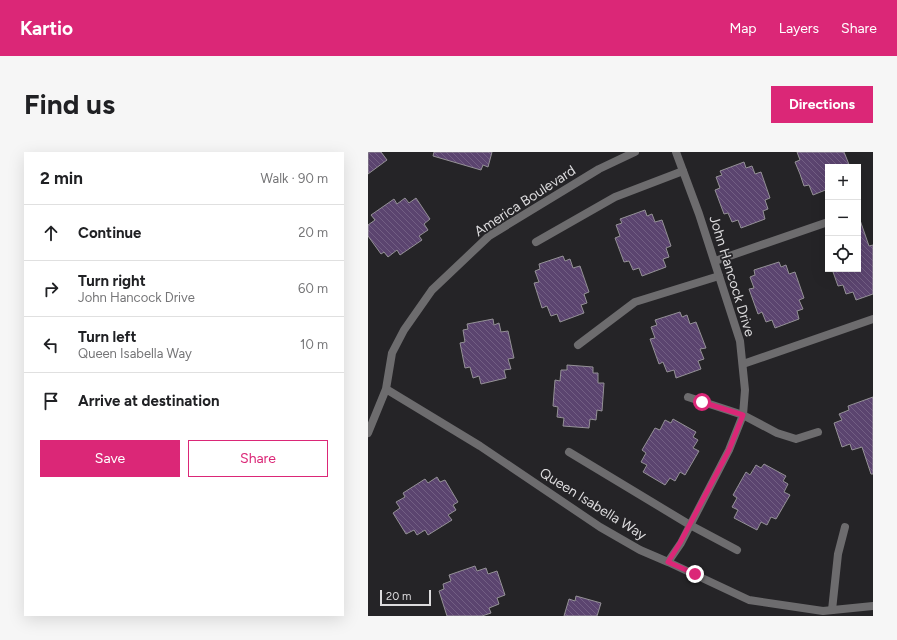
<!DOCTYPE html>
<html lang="en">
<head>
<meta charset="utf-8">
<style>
  body { margin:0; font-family:Figtree,sans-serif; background:#f6f6f6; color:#202124 }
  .controls { position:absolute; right:12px; top:12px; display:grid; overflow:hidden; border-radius:0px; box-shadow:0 4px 16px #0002 }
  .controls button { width:36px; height:36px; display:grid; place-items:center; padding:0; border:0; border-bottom:1px solid #e0e0e0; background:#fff; color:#202124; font:20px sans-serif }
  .scale { position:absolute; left:12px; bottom:10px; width:51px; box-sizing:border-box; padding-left:4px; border:2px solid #dddcde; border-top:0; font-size:11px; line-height:14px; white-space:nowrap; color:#dddcde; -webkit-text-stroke:3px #252427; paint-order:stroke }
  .stop { position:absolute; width:12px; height:12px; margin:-9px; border:3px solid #db2777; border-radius:50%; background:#fff }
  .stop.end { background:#db2777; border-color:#fff; box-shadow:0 1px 4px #0008 }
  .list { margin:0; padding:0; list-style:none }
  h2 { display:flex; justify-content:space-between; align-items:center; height:52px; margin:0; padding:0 16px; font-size:17px }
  h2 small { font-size:13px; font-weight:400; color:#757577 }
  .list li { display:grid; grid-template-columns:26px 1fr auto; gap:12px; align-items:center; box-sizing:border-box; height:56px; padding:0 16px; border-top:1px solid #e0e0e0 }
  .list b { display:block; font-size:15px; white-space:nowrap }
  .list p { margin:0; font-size:13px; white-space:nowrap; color:#757577 }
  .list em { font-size:13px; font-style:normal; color:#757577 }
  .actions { display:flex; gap:8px; padding:12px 16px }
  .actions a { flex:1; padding:9px 0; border:1px solid #db2777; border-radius:0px; text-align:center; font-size:14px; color:#db2777 }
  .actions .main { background:#db2777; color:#fff }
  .icon { flex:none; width:22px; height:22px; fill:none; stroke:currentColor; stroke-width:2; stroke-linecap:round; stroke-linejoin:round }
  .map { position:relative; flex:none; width:505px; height:464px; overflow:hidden; border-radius:0px }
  header { display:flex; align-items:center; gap:24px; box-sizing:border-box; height:56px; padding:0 20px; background:#db2777; color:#fff }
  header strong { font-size:19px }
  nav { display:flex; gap:22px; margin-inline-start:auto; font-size:14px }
  .intro { display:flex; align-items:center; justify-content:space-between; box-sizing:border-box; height:96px; padding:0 24px }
  h1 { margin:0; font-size:28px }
  .button { padding:10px 18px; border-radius:0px; background:#db2777; color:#fff; font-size:14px; font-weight:700 }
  main { display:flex; gap:24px; padding:0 24px }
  aside { flex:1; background:#fff; border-radius:0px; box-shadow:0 4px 16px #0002 }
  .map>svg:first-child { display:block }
  .building { fill:url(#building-back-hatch); stroke:#949196 }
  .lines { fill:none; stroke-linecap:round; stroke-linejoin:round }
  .service { stroke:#6d6c6e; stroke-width:8 }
  .minor { stroke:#6d6c6e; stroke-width:8 }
  .route { stroke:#db2777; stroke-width:5 }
  .labels { text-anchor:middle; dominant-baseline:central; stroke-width:3.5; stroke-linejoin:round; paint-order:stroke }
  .street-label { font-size:14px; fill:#dddcde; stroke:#252427 }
</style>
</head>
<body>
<header>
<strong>Kartio</strong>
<nav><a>Map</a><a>Layers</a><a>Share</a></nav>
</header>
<div class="intro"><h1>Find us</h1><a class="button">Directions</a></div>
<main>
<aside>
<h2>2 min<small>Walk · 90 m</small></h2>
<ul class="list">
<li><svg class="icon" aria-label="ahead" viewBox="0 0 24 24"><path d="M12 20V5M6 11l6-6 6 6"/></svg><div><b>Continue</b></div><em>20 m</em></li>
<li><svg class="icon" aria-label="right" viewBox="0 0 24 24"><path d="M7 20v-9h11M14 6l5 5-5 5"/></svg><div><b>Turn right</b><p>John Hancock Drive</p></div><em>60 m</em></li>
<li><svg class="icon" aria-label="left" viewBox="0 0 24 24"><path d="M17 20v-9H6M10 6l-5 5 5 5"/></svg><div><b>Turn left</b><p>Queen Isabella Way</p></div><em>10 m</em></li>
<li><svg class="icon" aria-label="arrive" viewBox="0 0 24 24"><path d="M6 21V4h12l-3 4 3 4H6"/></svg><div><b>Arrive at destination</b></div></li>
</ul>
<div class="actions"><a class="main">Save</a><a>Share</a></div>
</aside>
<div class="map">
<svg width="505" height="464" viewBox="0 0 505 464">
  <defs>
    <pattern id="building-back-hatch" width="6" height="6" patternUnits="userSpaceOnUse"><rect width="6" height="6" fill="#5b446f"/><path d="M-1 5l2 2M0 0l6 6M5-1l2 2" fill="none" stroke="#725e83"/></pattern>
  </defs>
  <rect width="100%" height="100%" fill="#252427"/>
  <path class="building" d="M0 0H13L19 8 0 22Z
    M66 0H124L120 15 115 13 113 18 65 4Z
    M429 0H476L482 15H460V37L445 43 441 33 436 34 432 22 427 10 432 8Z
    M376 10 378 16 384 14 387 22 393 20 402 46 397 48 400 57 395 59 397 67 373 76 370 68 364 70 360 61 356 62 347 38 352 36 348 25 354 23 352 19Z
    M37 46 41 51 48 46 62 67 56 72 60 78 51 84 54 88 32 103 29 98 20 105 16 100 13 102 0 84V73L7 68 3 63 26 47 29 52Z
    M277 58 279 64 284 62 287 70 294 68 303 94 298 96 301 105 295 107 298 115 274 124 271 116 265 118 261 109 256 110 247 86 252 84 248 73 254 71 252 67Z
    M490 68H492L501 94 505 93V142L488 148 485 140 478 142 475 133 470 134 464 117H490Z
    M195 104 197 109 202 107 205 116 212 114 221 140 216 142 219 151 213 153 216 161 192 170 189 162 183 164 179 154 174 156 166 131 171 130 167 119 172 117 171 112Z
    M411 110 413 115 418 113 421 122 427 120 436 146 431 148 435 157 429 159 431 167 407 176 404 168 398 170 394 160 390 162 381 137 386 136 382 125 387 123 386 118Z
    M312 160 314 165 319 163 322 172 328 170 338 196 332 197 336 207 330 209 333 217 308 226 306 218 299 220 295 210 291 212 282 187 287 186 283 175 289 173 287 168Z
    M125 167 126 173 131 171 133 180 140 179 146 206 140 207 143 217 136 218 138 226 113 232 111 224 105 226 102 215 97 216 92 191 97 190 95 178 100 177 99 172Z
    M199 213 225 215V221H230V231H236L234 259 229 258 228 268 222 267 221 276 195 274 196 266 189 265 190 255 185 254 187 228 192 229 193 218H199Z
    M505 245V322H503L494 295 484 298 482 292 474 295 466 271 474 268 471 262 481 258 480 254Z
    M305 267 328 280 325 285 330 288 325 296 331 299 317 323 312 320 307 329 302 326 297 333 275 320 279 313 273 310 278 301 274 298 287 276 292 278 297 268 303 271Z
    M396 312 418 324 415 329 420 332 416 340 422 343 408 367 403 365 399 373 393 370 389 378 366 366 370 358 364 355 369 346 365 343 378 320 382 323 388 313 393 316Z
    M69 325 72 330 77 328 90 350 85 353 88 358 80 363 84 368 60 383 57 378 49 383 46 378 38 382 25 361 32 356 28 350 37 345 35 341 57 327 60 331Z
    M107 414 109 419 118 416 120 422 129 419 137 443 129 446 131 452 121 456 123 461 114 464H79L71 439 76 437 75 432 83 429 81 423Z
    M208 444 233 451 229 464H196L201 447 207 449Z"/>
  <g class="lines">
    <path class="service" d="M168 90 247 45 315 19
      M347 109 460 70
      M210 193 267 150 351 124
      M375 212 505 167
      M320 245 375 263 409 281 428 287 450 280
      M201 300 322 373 369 398
      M464 458 470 402 477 375"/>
    <path class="minor" d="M18 237 112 294 232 375 272 398 300 410 381 448 455 459 505 454
      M0 281 18 237 24 201 36 178 64 138 121 84 231 17 267 0
      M300 410 313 391 361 298 375 263 377 238 372 189 331 62 308 0"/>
  </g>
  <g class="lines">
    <path class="route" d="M327 422 300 410 312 391 361 298 375 263 334 250"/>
  </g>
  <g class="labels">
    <g class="street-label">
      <text transform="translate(157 49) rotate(-33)">America Boulevard</text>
      <text transform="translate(364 124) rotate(73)">John Hancock Drive</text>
      <text transform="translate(225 352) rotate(32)">Queen Isabella Way</text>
    </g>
  </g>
</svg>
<div class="controls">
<button>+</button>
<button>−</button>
<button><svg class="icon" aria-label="locate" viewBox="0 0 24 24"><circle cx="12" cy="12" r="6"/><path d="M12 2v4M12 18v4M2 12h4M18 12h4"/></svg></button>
</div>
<div class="scale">20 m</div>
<div class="stop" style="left:334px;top:250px"></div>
<div class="stop end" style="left:327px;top:422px"></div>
</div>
</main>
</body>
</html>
